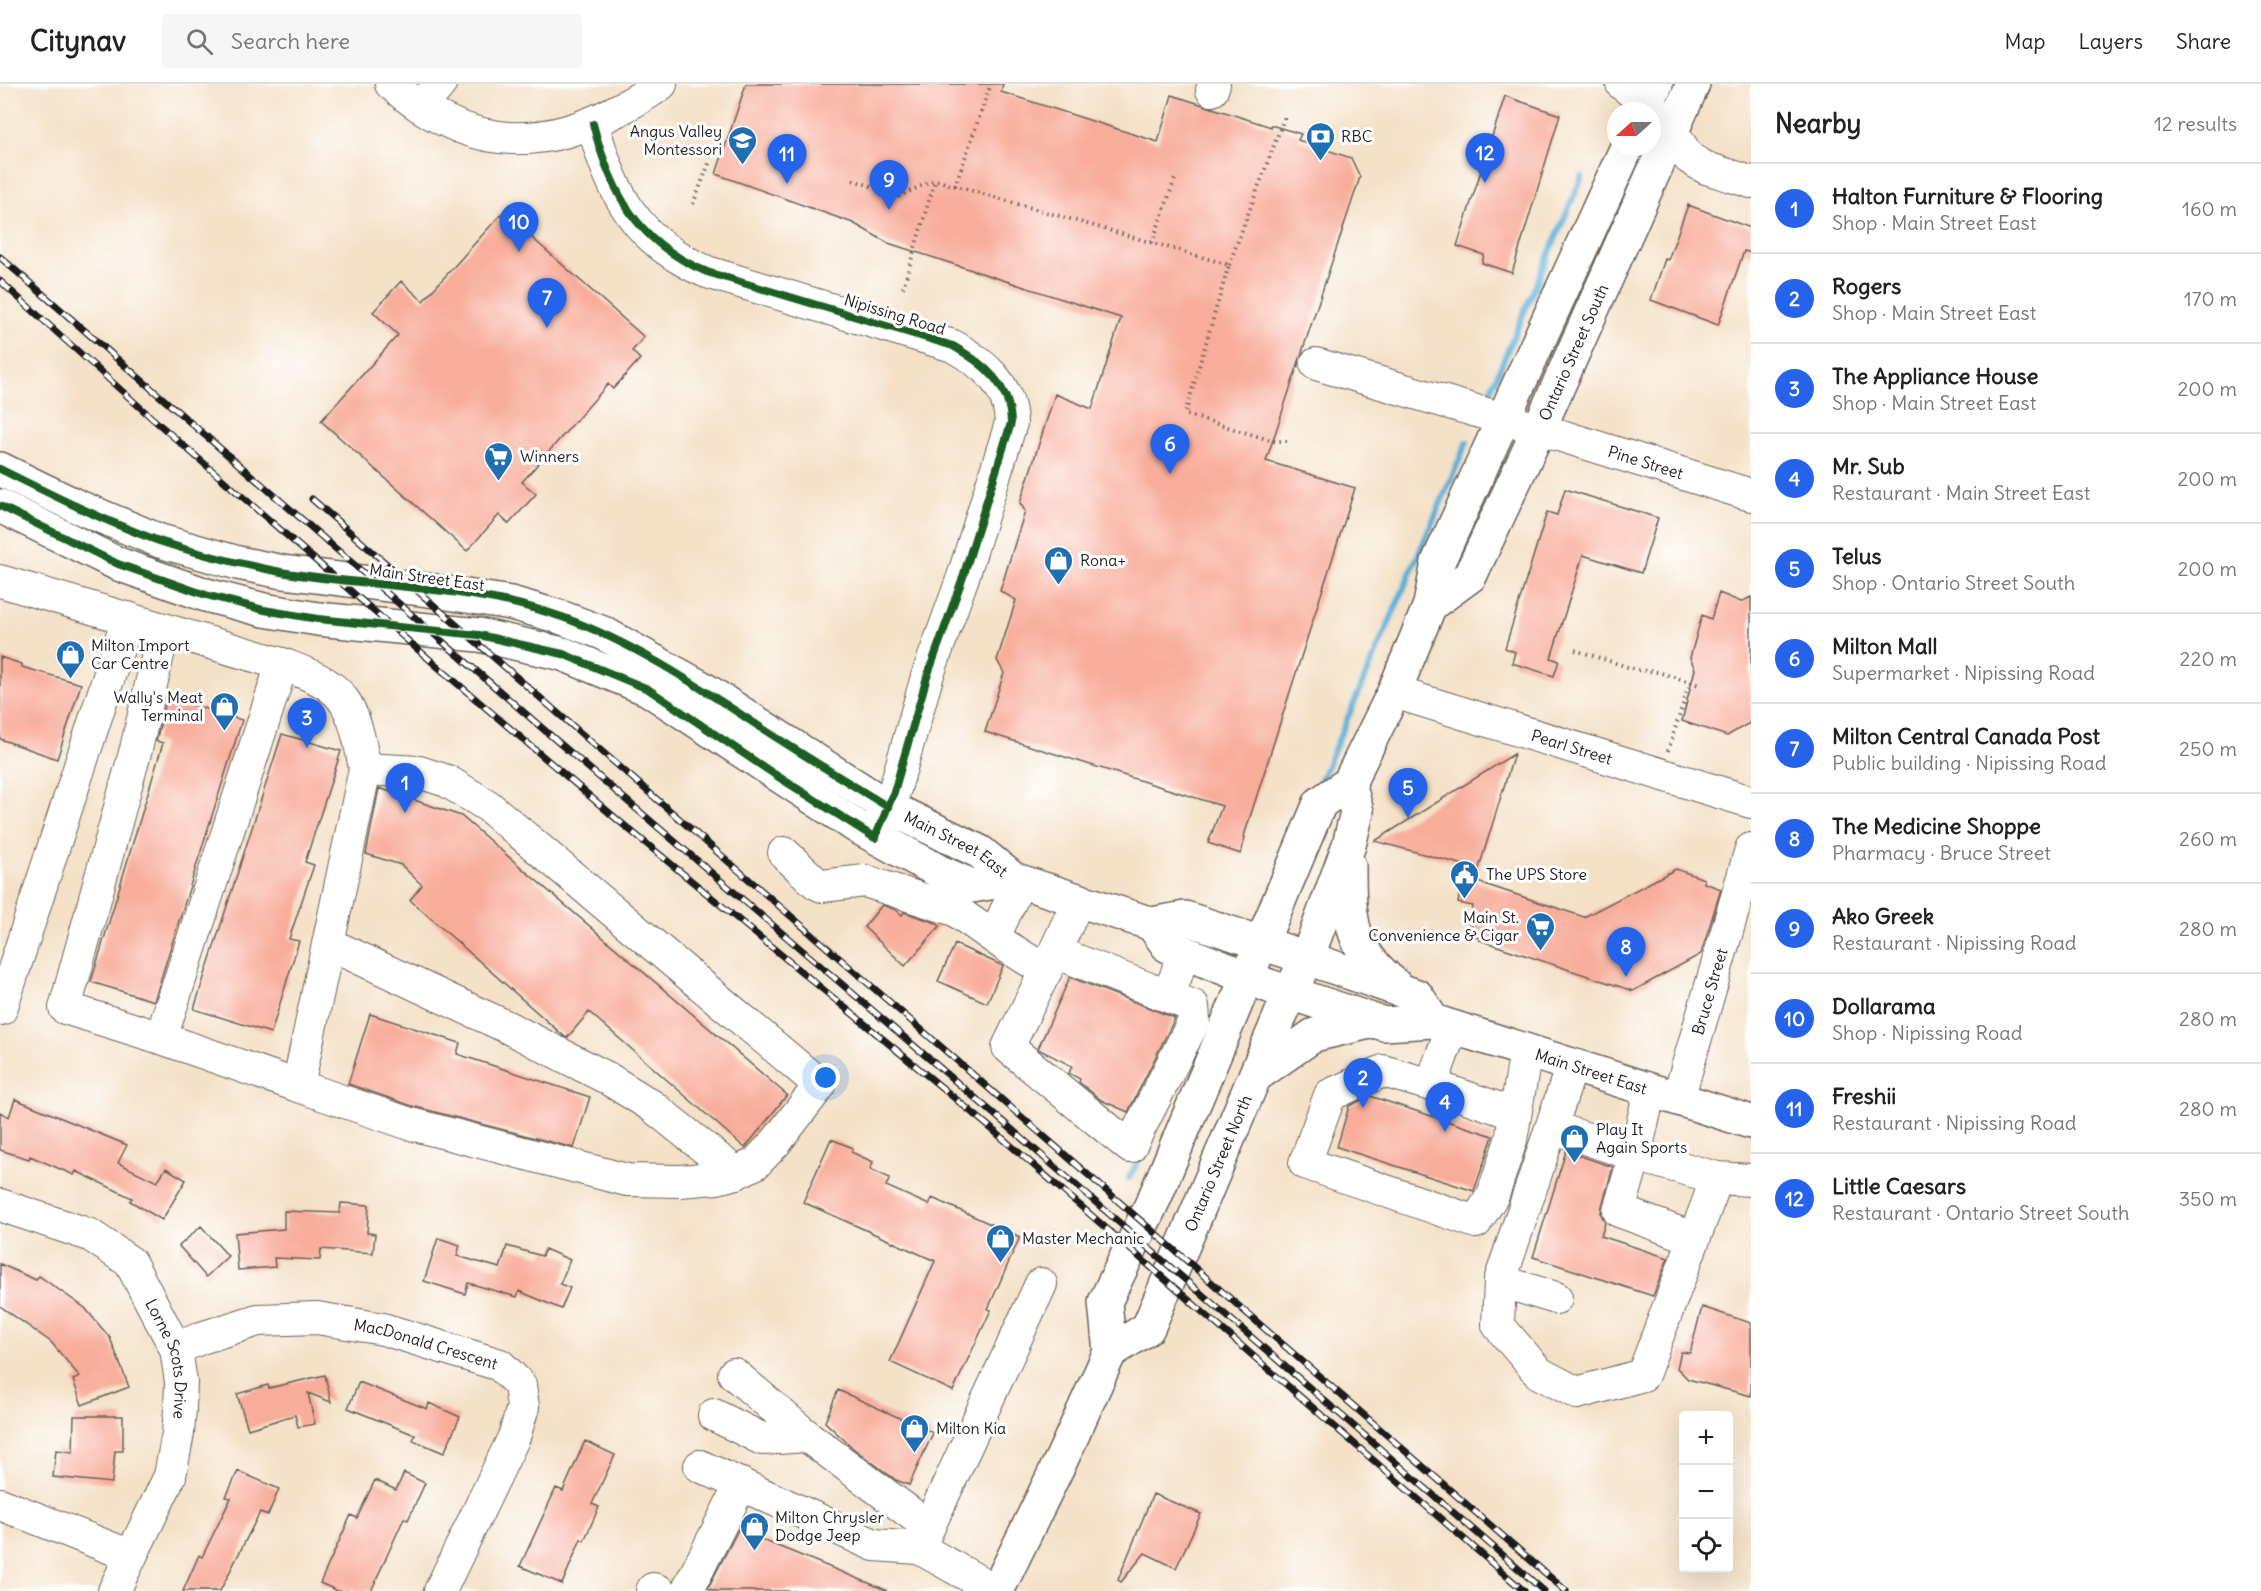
<!DOCTYPE html>
<html lang="en">
<head>
<meta charset="utf-8">
<style>
  body { margin:0; font-family:Delius,sans-serif; background:#f6f6f6; color:#222 }
  .controls { position:absolute; right:18px; bottom:18px; display:grid; overflow:hidden; border-radius:6px; box-shadow:0 6px 24px #0002 }
  .controls button { width:54px; height:54px; display:grid; place-items:center; padding:0; border:0; border-bottom:2px solid #e0e0e0; background:#fff; color:#222; font:30px sans-serif }
  .compass { position:absolute; left:1607px; top:18px; width:54px; height:54px; border-radius:50%; background:#fff; box-shadow:0 6px 24px #0002; rotate:249deg }
  .you { position:absolute; left:826px; top:994px; width:21px; height:21px; margin:-15px; border:4px solid #fff; border-radius:50%; background:#1a73e8; box-shadow:0 0 0 9px #1a73e833 }
  .badge { display:grid; place-items:center; width:39px; height:39px; border-radius:50%; background:#2563eb; color:#fff; font-size:20px; font-weight:700 }
  .pin { position:absolute; translate:-50% -50px; filter:drop-shadow(0 2px 3px #0008) }
  .pin::after { content:''; position:absolute; top:32px; width:21px; height:18px; background:inherit; clip-path:polygon(0 0,100% 0,50% 100%) }
  .list { margin:0; padding:0; list-style:none }
  h2 { display:flex; justify-content:space-between; align-items:center; height:78px; margin:0; padding:0 24px; font-size:26px }
  h2 small { font-size:20px; font-weight:400; color:#767676 }
  .list li { display:grid; grid-template-columns:39px 1fr auto; gap:18px; align-items:center; box-sizing:border-box; height:90px; padding:0 24px; border-top:2px solid #e0e0e0 }
  .list b { display:block; font-size:22px; white-space:nowrap }
  .list p { margin:0; font-size:20px; white-space:nowrap; color:#767676 }
  .list em { font-size:20px; font-style:normal; color:#767676 }
  .icon { flex:none; width:33px; height:33px; fill:none; stroke:currentColor; stroke-width:2; stroke-linecap:round; stroke-linejoin:round }
  .map { position:relative; flex:none; width:1751px; height:1507px; overflow:hidden }
  header { display:flex; align-items:center; gap:36px; box-sizing:border-box; height:84px; padding:0 30px; background:#fff; border-bottom:2px solid #e0e0e0 }
  header strong { font-size:28px }
  nav { display:flex; gap:33px; margin-inline-start:auto; font-size:21px }
  .search { width:420px; height:54px; background:#f6f6f6; display:flex; align-items:center; gap:15px; box-sizing:border-box; padding:0 21px; border-radius:6px; color:#767676; font-size:22px }
  main { display:flex }
  aside { flex:1; background:#fff }
  .map>svg:first-child { display:block }
  .lines { fill:none; stroke-linecap:round; stroke-linejoin:round }
  .stream { stroke:#5bafd7; stroke-width:6 }
  .building { fill:#f8ac9a }
  .minor-casing { stroke:#686158; stroke-width:34 }
  .major-casing { stroke:#686158; stroke-width:36 }
  .path { stroke:#686158; stroke-width:4; stroke-dasharray:1.5 4.5; stroke-linecap:butt }
  .minor { stroke:#fff; stroke-width:32 }
  .major { stroke:#fff; stroke-width:33 }
  .rail-casing { stroke:#1c1c1c; stroke-width:7 }
  .rail { stroke:#fff; stroke-width:4.5; stroke-dasharray:14; stroke-linecap:butt }
  .cycleway-casing { stroke:#fff; stroke-width:11 }
  .cycleway { stroke:#1b5e20; stroke-width:8 }
  .labels { text-anchor:middle; dominant-baseline:central; stroke-width:6; stroke-linejoin:round; paint-order:stroke }
  .poi-label { font-size:16px; fill:#1c1c1c; stroke:#fff; text-anchor:start }
  .street-label { font-size:16px; fill:#1c1c1c; stroke:#fff }
</style>
</head>
<body>
<header>
<strong>Citynav</strong>
<div class="search"><svg class="icon" aria-label="search" viewBox="0 0 24 24"><circle cx="10" cy="10" r="6"/><path d="M15 15l6 6"/></svg>Search here</div>
<nav><a>Map</a><a>Layers</a><a>Share</a></nav>
</header>
<main>
<div class="map">
<svg width="1751" height="1507" viewBox="0 0 1751 1507">
  <rect width="100%" height="100%" fill="#fff"/>
  <filter id="ink" filterUnits="userSpaceOnUse"><feTurbulence type="fractalNoise" baseFrequency=".0167" numOctaves="2"/><feDisplacementMap in="SourceGraphic" scale="12" xChannelSelector="R" yChannelSelector="G"/><feConvolveMatrix kernelMatrix="1 2 1 2 8 2 1 2 1" color-interpolation-filters="sRGB"/></filter>
  <filter id="wash" filterUnits="userSpaceOnUse"><feTurbulence type="fractalNoise" baseFrequency=".008" numOctaves="4" result="noise"/><feDisplacementMap in="SourceGraphic" scale="24" xChannelSelector="R" yChannelSelector="G"/><feGaussianBlur stdDeviation="1.35" result="paint"/><feColorMatrix in="noise" values="0 0 0 0 0 0 0 0 0 0 0 0 0 0 0 0 0 1.4 0 .05"/><feComposite in="paint" operator="in"/></filter>
  <g filter="url(#wash)">
    <rect width="100%" height="100%" fill="#f4e1c7"/>
    <g class="lines">
      <path class="stream" d="M1489 310 1582 93
        M1317 705 1467 358
        M1129 1094 1143 1068"/>
    </g>
    <g id="blocks">
      <path class="building" d="M746 0H1003L1001 8 1158 58 1172 11 1271 43V41L1301 50 1298 56 1351 74 1360 93 1266 377 1355 404 1244 752 1245 753 1241 770 1208 759 1222 722 985 648 1004 589 997 576 1016 516 1000 507 1025 427 1020 419 1055 310 1092 325 1121 234 888 159 853 139 716 90Z
        M1505 12 1560 31 1512 189 1482 179 1484 171 1457 162Z
        M1688 121 1751 144V169L1744 167 1718 241 1651 216 1665 175 1668 176Z
        M503 128 644 253 632 267 640 275 613 305 608 300 522 398 536 410 509 440 499 431 467 467 321 337 398 251 373 228 401 197 423 217Z
        M1565 405 1658 434 1641 489 1583 471 1551 574 1559 577 1554 592 1512 579 1515 568 1505 564 1547 428 1557 431Z
        M1719 509 1741 518 1751 513V638L1727 652 1682 637 1695 585 1690 574 1702 531 1711 535Z
        M0 573 22 580V583L81 600 57 675 0 655Z
        M167 613 242 636 154 917 91 898 163 659 156 657Z
        M282 650 341 667 305 778 314 781 289 855 299 857 271 949 194 925Z
        M1514 670 1475 797 1584 833 1676 785 1704 795V799L1721 805 1701 870 1633 907 1479 856 1478 853 1467 850 1472 839 1470 836 1473 822 1458 819 1464 781 1375 757Z
        M379 704 461 732 787 1011 745 1064 589 928 567 954 565 953 410 816 422 801 401 781 366 770Z
        M882 821 896 826 902 831 904 828 936 839 940 842 905 882 864 843Z
        M955 860 1003 882 987 919 938 897Z
        M1070 893 1175 934 1128 1028 1101 1016 1079 998 1080 995 1069 989 1072 982 1038 965Z
        M370 930 460 959 457 970 590 1013 574 1064 412 1022 348 1000Z
        M1370 1012 1493 1052 1474 1107 1337 1063 1349 1022Z
        M15 1015 127 1061 118 1079 157 1098 166 1084 186 1096 162 1136 130 1117 132 1114 76 1087 74 1091 30 1072 29 1075 0 1066V1028L9 1033Z
        M831 1055 853 1064 851 1068 873 1078 870 1085 890 1094 886 1102 929 1121 932 1114 1020 1153 988 1225 991 1226 953 1307 890 1278 935 1177 803 1118Z
        M1566 1067 1613 1083 1602 1122 1601 1130 1605 1139 1601 1152 1668 1174 1653 1212 1533 1173Z
        M341 1119 369 1121 367 1149 375 1150 373 1169 321 1165 320 1176 274 1174 275 1183 238 1186 235 1149 284 1145V1127L340 1129Z
        M201 1142 228 1172 206 1193 179 1162Z
        M438 1154 460 1161 457 1172 500 1184 507 1162 542 1172 545 1165 570 1176 560 1200 570 1204 561 1225 519 1207 517 1213 468 1199 465 1210 424 1197Z
        M0 1180 36 1196 39 1192 85 1224 110 1254 129 1303 82 1321 73 1296 80 1293 51 1258 0 1222Z
        M1702 1223 1751 1239V1312L1688 1295 1677 1284 1681 1268 1690 1269Z
        M325 1291 331 1318 308 1309 315 1340 298 1343 295 1331 248 1345 237 1310 268 1301 269 1304Z
        M359 1298 427 1325 429 1319 460 1333 444 1369 413 1356 415 1351 348 1324Z
        M838 1306 933 1349 909 1401 896 1396 854 1365 825 1338Z
        M74 1332H123V1367H115L112 1399 53 1393 56 1366 73 1368Z
        M585 1357 615 1371 592 1420 599 1423 584 1457 581 1455 562 1500 520 1482 556 1404 563 1407Z
        M238 1387 279 1405 268 1431 260 1428 220 1507H183L199 1471 202 1473 231 1414 226 1413Z
        M404 1389 425 1399 408 1436 404 1434 371 1507H338L320 1499 351 1431 357 1434 375 1396 396 1406Z
        M1153 1410 1201 1430 1176 1484 1145 1469 1121 1498 1118 1496Z
        M738 1446 886 1506V1507H714L708 1504Z"/>
    </g>
  </g>
  <g filter="url(#ink)">
    <use href="#blocks" fill-opacity="0" stroke="#686158" stroke-width="1.5"/>
    <g class="lines">
      <defs>
        <g id="minor">
          <path d="M391 0C462 62 535 71 618 26 633 18 648 10 661 0"/>
          <path d="M1622 0 1661 31 1689 74 1706 84 1751 98"/>
          <path d="M1212 6 1214 0"/>
          <path d="M421 23 440 0"/>
          <path d="M593 40C611 110 638 159 707 188L953 262C985 280 1010 301 1011 339L963 493 927 593 894 708 878 748"/>
          <path id="s1" d="M1316 280 1565 353 1751 411"/>
          <path d="M0 497 282 580C302 588 328 596 342 614 356 632 361 663 365 685L298 1002 161 954"/>
          <path d="M164 545 136 665 65 924 161 954 282 580"/>
          <path id="s2" d="M1394 608 1751 718"/>
          <path d="M784 769 816 799 822 802 865 797 955 826 1006 862 1046 887"/>
          <path d="M994 853 1020 797"/>
          <path d="M329 860 507 943 607 994 652 1022 736 1089"/>
          <path d="M1055 868 1193 922 1194 937 1130 1063 1008 963C1032 914 1057 866 1078 816"/>
          <path d="M1167 912 1176 892 1183 868"/>
          <path d="M1 925 128 534"/>
          <path d="M1452 944 1431 1001 1383 987 1330 1011 1305 1079 1476 1138 1493 1111 1511 1056 1526 967"/>
          <path d="M1431 1001 1515 1030"/>
          <path d="M298 1002 407 1039 627 1096 679 1097 717 1094 736 1089 756 1079 776 1058 820 1001 488 722 447 697 419 688 365 685"/>
          <path d="M1650 1006 1635 1071 1619 1127 1693 1154"/>
          <path id="s3" d="M1678 1015 1751 765"/>
          <path d="M1552 1043 1635 1071 1717 1094"/>
          <path id="s4" d="M0 1121 90 1151 130 1178 176 1265 181 1298 180 1325 178 1349 170 1392 114 1507"/>
          <path d="M1500 1197 1498 1241 1539 1289 1577 1309 1643 1291 1717 1094 1751 1096"/>
          <path d="M1556 1214 1500 1197 1572 981"/>
          <path id="s5" d="M176 1265 201 1254 258 1236 317 1234 383 1245 500 1281 520 1301 523 1323 514 1353 440 1507"/>
          <path d="M734 1290 807 1352 929 1443"/>
          <path d="M714 1331 762 1355 807 1352"/>
          <path d="M700 1382 874 1461 919 1464"/>
          <path d="M0 1420 131 1472"/>
          <path d="M652 1507 653 1505 659 1507"/>
          <path d="M687 1507 741 1400"/>
          <path d="M996 1507 919 1464 1041 1200"/>
        </g>
        <g id="major">
          <path d="M1644 27 1656 0"/>
          <path id="s6" d="M0 385 74 421 160 457 238 479 283 488 428 506 511 519 560 533 603 549 702 604 888 723 980 768 1013 795 1152 840 1185 834 1307 874 1417 912 1433 937"/>
          <path d="M0 422 118 480 206 511 264 526 318 535 479 551 563 570 648 605 856 742 938 787 972 802 1013 795"/>
          <path id="s7" d="M1430 521 1470 492 1539 345 1693 0"/>
          <path d="M1349 782C1349 838 1350 864 1395 901"/>
          <path id="s8" d="M1152 840 1168 862 1269 902 1384 940 1433 937 1751 1038"/>
          <path d="M1258 990 1314 951 1374 937"/>
          <path id="s9" d="M1110 1268 1148 1244 1290 909 1307 874 1349 761 1357 728 1349 699"/>
          <path d="M997 1507 1063 1372 1110 1268 1105 1218 1155 1113 1320 719 1349 699 1394 608 1430 521 1438 478 1627 63"/>
        </g>
      </defs>
      <use href="#minor" class="minor-casing"/>
      <use href="#major" class="major-casing"/>
      <path class="path" d="M853 96 899 112 935 96 1229 181 1185 330 1273 357H1290
        M955 102 991 0
        M693 120 710 77
        M1152 159 1176 92
        M1229 181 1285 32
        M903 204 935 97
        M1575 566 1637 586 1658 588 1699 601
        M1668 667 1690 599"/>
      <use href="#minor" class="minor"/>
      <use href="#major" class="major"/>
      <defs>
        <path id="rail" d="M0 173 557 657 994 1030 1544 1507
          M0 197 153 335 445 589 619 737 986 1040 1524 1507
          M312 415 1566 1507"/>
      </defs>
      <use href="#rail" class="rail-casing"/>
      <use href="#rail" class="rail"/>
      <defs>
        <path id="cycleway" d="M0 385C52 411 104 437 159 457 198 470 240 480 281 488 374 504 472 501 562 533 632 558 695 600 757 641 800 669 844 696 888 723
          M0 422 118 480 206 511 264 526 318 535 479 551 563 570 648 605 774 690 875 754 894 708 927 593 963 493 1011 339C1010 301 985 280 953 262L707 188C638 159 611 110 593 40"/>
      </defs>
      <use href="#cycleway" class="cycleway-casing"/>
      <use href="#cycleway" class="cycleway"/>
    </g>
  </g>
  <defs>
    <symbol id="bank-pin" viewBox="-11 -11 22 30"><path d="M0 17L-7.5 6A9.5 9.5 0 1 1 7.5 6Z" fill="#1f6fb2" stroke="#fff"/><path d="M-6-4H6V4H-6ZM0-2.3a2.3 2.3 0 1 0 0 4.6a2.3 2.3 0 1 0 0-4.6Z" fill="#fff"/></symbol>
    <symbol id="school-pin" viewBox="-11 -11 22 30"><path d="M0 17L-7.5 6A9.5 9.5 0 1 1 7.5 6Z" fill="#1f6fb2" stroke="#fff"/><path d="M0-5L7-2L0 1L-7-2ZM-4 1L0 2.5L4 1V4Q0 6-4 4Z" fill="#fff"/></symbol>
    <symbol id="supermarket-pin" viewBox="-11 -11 22 30"><path d="M0 17L-7.5 6A9.5 9.5 0 1 1 7.5 6Z" fill="#1f6fb2" stroke="#fff"/><path d="M-6-5.5h2.5l.6 2H6L4.5 2H-2.5L-4.4-4H-6ZM-1.5 3.2a1.3 1.3 0 1 0 .1 0ZM3 3.2a1.3 1.3 0 1 0 .1 0Z" fill="#fff"/></symbol>
    <symbol id="shop-pin" viewBox="-11 -11 22 30"><path d="M0 17L-7.5 6A9.5 9.5 0 1 1 7.5 6Z" fill="#1f6fb2" stroke="#fff"/><path d="M-5-2.5h2.3a2.7 3.5 0 0 1 5.4 0H5L5.5 6h-11ZM-1.5-2.5h3a1.5 2.3 0 0 0-3 0Z" fill="#fff"/></symbol>
    <symbol id="civic-pin" viewBox="-11 -11 22 30"><path d="M0 17L-7.5 6A9.5 9.5 0 1 1 7.5 6Z" fill="#1f6fb2" stroke="#fff"/><path d="M-.6-6.5H3V-4.5H.6V-3L4-1V1h2V6H-6V1h2V-1L-.6-3ZM-1.2 2.5V6h2.4V2.5Z" fill="#fff"/></symbol>
  </defs>
  <g fill-rule="evenodd">
    <use href="#bank-pin" x="1304" y="36" width="33" height="45"/>
    <use href="#school-pin" x="726" y="40" width="33" height="45"/>
    <use href="#supermarket-pin" x="482" y="356" width="33" height="45"/>
    <use href="#shop-pin" x="1042" y="460" width="33" height="45"/>
    <use href="#shop-pin" x="54" y="554" width="33" height="45"/>
    <use href="#shop-pin" x="208" y="606" width="33" height="45"/>
    <use href="#civic-pin" x="1448" y="774" width="33" height="45"/>
    <use href="#supermarket-pin" x="1524" y="826" width="33" height="45"/>
    <use href="#shop-pin" x="1558" y="1038" width="33" height="45"/>
    <use href="#shop-pin" x="984" y="1138" width="33" height="45"/>
    <use href="#shop-pin" x="898" y="1328" width="33" height="45"/>
    <use href="#shop-pin" x="738" y="1426" width="33" height="45"/>
  </g>
  <g class="labels">
    <g class="poi-label">
      <text x="722" y="47" text-anchor="end">Angus Valley<tspan x="722" dy="18">Montessori</tspan></text>
      <text x="1341" y="52">RBC</text>
      <text x="520" y="372">Winners</text>
      <text x="1080" y="476">Rona+</text>
      <text x="91" y="561">Milton Import<tspan x="91" dy="18">Car Centre</tspan></text>
      <text x="203" y="613" text-anchor="end">Wally's Meat<tspan x="203" dy="18">Terminal</tspan></text>
      <text x="1486" y="790">The UPS Store</text>
      <text x="1519" y="833" text-anchor="end">Main St.<tspan x="1519" dy="18">Convenience &amp; Cigar</tspan></text>
      <text x="1596" y="1045">Play It<tspan x="1596" dy="18">Again Sports</tspan></text>
      <text x="1022" y="1154">Master Mechanic</text>
      <text x="936" y="1344">Milton Kia</text>
      <text x="775" y="1433">Milton Chrysler<tspan x="775" dy="18">Dodge Jeep</tspan></text>
    </g>
    <g class="street-label">
      <text transform="translate(895 230) rotate(17)">Nipissing Road</text>
      <text stroke="none"><textPath href="#s7" startOffset="296">Ontario Street South</textPath></text>
      <text stroke="none"><textPath href="#s1" startOffset="344">Pine Street</textPath></text>
      <text transform="translate(427 493) rotate(8)">Main Street East</text>
      <text stroke="none"><textPath href="#s2" startOffset="186">Pearl Street</textPath></text>
      <text stroke="none"><textPath href="#s6" startOffset="1041">Main Street East</textPath></text>
      <text stroke="none"><textPath href="#s3" startOffset="112">Bruce Street</textPath></text>
      <text stroke="none"><textPath href="#s8" startOffset="472">Main Street East</textPath></text>
      <text stroke="none"><textPath href="#s9" startOffset="224">Ontario Street North</textPath></text>
      <text stroke="none"><textPath href="#s5" startOffset="258">MacDonald Crescent</textPath></text>
      <text stroke="none"><textPath href="#s4" startOffset="249">Lorne Scots Drive</textPath></text>
    </g>
  </g>
</svg>
<div class="controls">
<button>+</button>
<button>−</button>
<button><svg class="icon" aria-label="locate" viewBox="0 0 24 24"><circle cx="12" cy="12" r="6"/><path d="M12 2v4M12 18v4M2 12h4M18 12h4"/></svg></button>
</div>
<svg class="compass" viewBox="-18 -18 36 36"><path d="M0-13l5 13h-10z" fill="#e53935"/><path d="M0 13l5-13h-10z" fill="#767676"/></svg>
<div class="you"></div>
<div class="pin badge" style="left:405px;top:729px">1</div>
<div class="pin badge" style="left:1363px;top:1024px">2</div>
<div class="pin badge" style="left:307px;top:664px">3</div>
<div class="pin badge" style="left:1445px;top:1048px">4</div>
<div class="pin badge" style="left:1408px;top:734px">5</div>
<div class="pin badge" style="left:1170px;top:390px">6</div>
<div class="pin badge" style="left:547px;top:244px">7</div>
<div class="pin badge" style="left:1626px;top:893px">8</div>
<div class="pin badge" style="left:889px;top:126px">9</div>
<div class="pin badge" style="left:519px;top:168px">10</div>
<div class="pin badge" style="left:787px;top:100px">11</div>
<div class="pin badge" style="left:1485px;top:99px">12</div>
</div>
<aside>
<h2>Nearby<small>12 results</small></h2>
<ul class="list">
<li><span class="badge">1</span><div><b>Halton Furniture &amp; Flooring</b><p>Shop · Main Street East</p></div><em>160 m</em></li>
<li><span class="badge">2</span><div><b>Rogers</b><p>Shop · Main Street East</p></div><em>170 m</em></li>
<li><span class="badge">3</span><div><b>The Appliance House</b><p>Shop · Main Street East</p></div><em>200 m</em></li>
<li><span class="badge">4</span><div><b>Mr. Sub</b><p>Restaurant · Main Street East</p></div><em>200 m</em></li>
<li><span class="badge">5</span><div><b>Telus</b><p>Shop · Ontario Street South</p></div><em>200 m</em></li>
<li><span class="badge">6</span><div><b>Milton Mall</b><p>Supermarket · Nipissing Road</p></div><em>220 m</em></li>
<li><span class="badge">7</span><div><b>Milton Central Canada Post</b><p>Public building · Nipissing Road</p></div><em>250 m</em></li>
<li><span class="badge">8</span><div><b>The Medicine Shoppe</b><p>Pharmacy · Bruce Street</p></div><em>260 m</em></li>
<li><span class="badge">9</span><div><b>Ako Greek</b><p>Restaurant · Nipissing Road</p></div><em>280 m</em></li>
<li><span class="badge">10</span><div><b>Dollarama</b><p>Shop · Nipissing Road</p></div><em>280 m</em></li>
<li><span class="badge">11</span><div><b>Freshii</b><p>Restaurant · Nipissing Road</p></div><em>280 m</em></li>
<li><span class="badge">12</span><div><b>Little Caesars</b><p>Restaurant · Ontario Street South</p></div><em>350 m</em></li>
</ul>
</aside>
</main>
</body>
</html>
